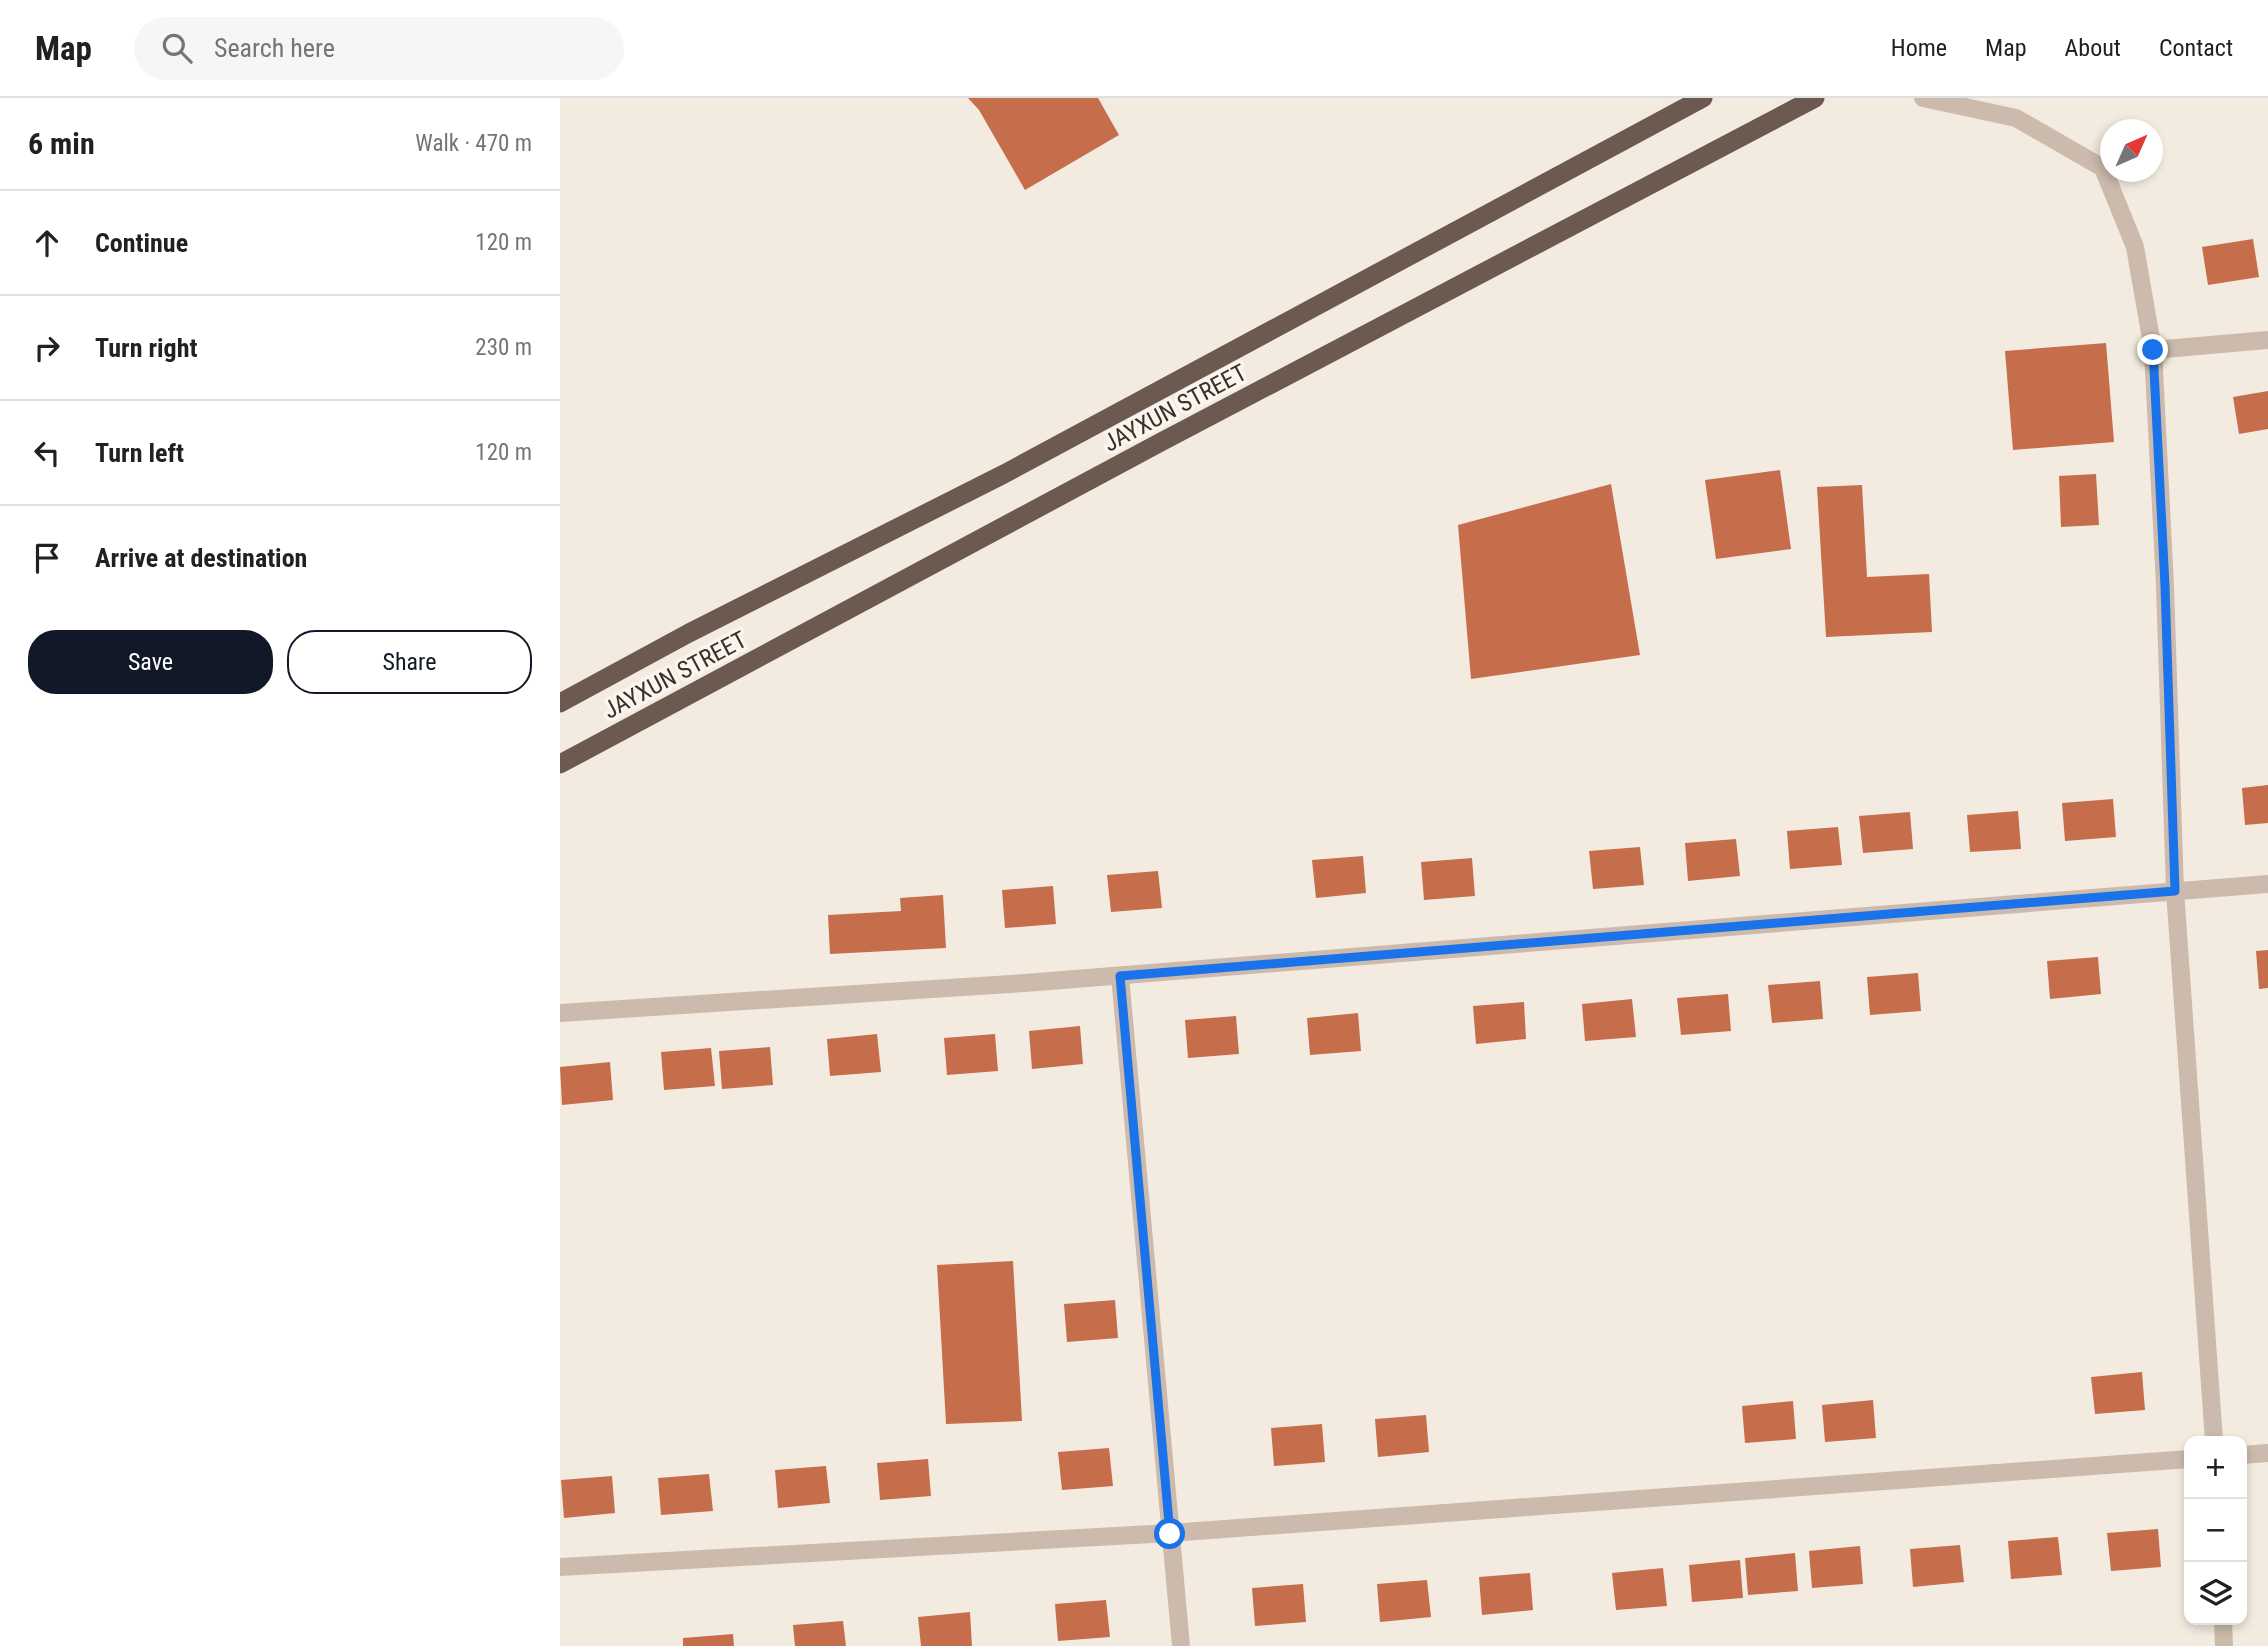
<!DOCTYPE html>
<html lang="en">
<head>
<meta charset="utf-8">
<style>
  body { margin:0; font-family:"Roboto Condensed",sans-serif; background:#f6f6f6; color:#202124 }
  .controls { position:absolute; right:21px; bottom:21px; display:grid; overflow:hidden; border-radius:14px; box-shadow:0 4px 10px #0003 }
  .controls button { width:63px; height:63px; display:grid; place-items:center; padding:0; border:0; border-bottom:2px solid #e0e0e0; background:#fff; color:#202124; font:35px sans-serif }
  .compass { position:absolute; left:1540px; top:21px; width:63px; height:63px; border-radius:50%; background:#fff; box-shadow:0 4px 10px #0003; rotate:45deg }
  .stop { position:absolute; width:21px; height:21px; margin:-16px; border:5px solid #1a73e8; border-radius:50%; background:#fff }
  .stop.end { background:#1a73e8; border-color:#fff; box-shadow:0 2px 7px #0008 }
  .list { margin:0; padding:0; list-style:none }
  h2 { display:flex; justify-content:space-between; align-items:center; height:91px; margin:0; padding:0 28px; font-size:30px }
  h2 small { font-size:23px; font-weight:400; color:#757577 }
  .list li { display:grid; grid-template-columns:46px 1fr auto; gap:21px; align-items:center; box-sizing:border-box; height:105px; padding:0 28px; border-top:2px solid #e0e0e0 }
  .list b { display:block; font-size:26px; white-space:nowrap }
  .list em { font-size:23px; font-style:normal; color:#757577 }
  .actions { display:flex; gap:14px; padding:21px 28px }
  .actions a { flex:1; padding:16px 0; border:2px solid #111827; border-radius:28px; text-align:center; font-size:24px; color:#111827 }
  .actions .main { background:#111827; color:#fff }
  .icon { flex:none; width:38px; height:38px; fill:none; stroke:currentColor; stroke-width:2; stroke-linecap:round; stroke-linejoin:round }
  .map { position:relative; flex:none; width:1708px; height:1548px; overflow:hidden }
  header { display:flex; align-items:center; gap:42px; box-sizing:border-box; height:98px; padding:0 35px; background:#fff; border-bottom:2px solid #e0e0e0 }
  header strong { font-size:33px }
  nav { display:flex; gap:38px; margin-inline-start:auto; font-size:24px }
  .search { width:490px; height:63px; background:#f6f6f6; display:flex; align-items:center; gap:18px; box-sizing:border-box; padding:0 24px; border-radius:38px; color:#757577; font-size:26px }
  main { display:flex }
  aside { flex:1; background:#fff }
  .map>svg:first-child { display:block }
  .building { fill:#c66d4c }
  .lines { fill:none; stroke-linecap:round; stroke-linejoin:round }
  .minor { stroke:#ccbbac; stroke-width:18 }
  .trunk { stroke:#6c594f; stroke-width:19 }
  .route { stroke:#1a73e8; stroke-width:9 }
  .labels { text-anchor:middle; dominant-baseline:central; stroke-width:7; stroke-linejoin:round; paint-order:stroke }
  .street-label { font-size:24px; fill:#3a302b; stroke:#fbf5ed }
</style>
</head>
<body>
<header>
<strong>Map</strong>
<div class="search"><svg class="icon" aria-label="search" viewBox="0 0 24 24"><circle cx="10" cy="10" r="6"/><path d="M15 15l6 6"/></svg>Search here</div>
<nav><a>Home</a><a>Map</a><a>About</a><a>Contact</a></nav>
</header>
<main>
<aside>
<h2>6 min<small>Walk · 470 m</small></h2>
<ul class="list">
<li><svg class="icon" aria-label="ahead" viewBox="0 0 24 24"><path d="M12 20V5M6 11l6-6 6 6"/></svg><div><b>Continue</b></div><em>120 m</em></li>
<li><svg class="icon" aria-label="right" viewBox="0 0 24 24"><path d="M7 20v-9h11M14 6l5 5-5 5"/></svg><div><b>Turn right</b></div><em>230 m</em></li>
<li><svg class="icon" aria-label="left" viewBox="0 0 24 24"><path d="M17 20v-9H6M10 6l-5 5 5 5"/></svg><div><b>Turn left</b></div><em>120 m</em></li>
<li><svg class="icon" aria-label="arrive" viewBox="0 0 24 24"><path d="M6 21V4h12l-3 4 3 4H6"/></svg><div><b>Arrive at destination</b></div></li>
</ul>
<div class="actions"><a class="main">Save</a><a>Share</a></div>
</aside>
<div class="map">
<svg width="1708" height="1548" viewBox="0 0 1708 1548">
  <rect width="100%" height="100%" fill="#f3ebe0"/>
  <path class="building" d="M408 0H538L559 37 465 92 419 12Z
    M1693 141 1699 179 1648 187 1642 149Z
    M1546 245 1554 344 1453 352 1445 253Z
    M1708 293V331L1679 336 1673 299Z
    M1220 372 1231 451 1156 461 1145 382Z
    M1536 376 1539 427 1501 429 1499 378Z
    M1051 386 1080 557 911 581 898 427Z
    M1302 387 1307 479 1369 476 1372 534 1266 539 1257 389Z
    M1708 687V725L1685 727 1682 690Z
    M1553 701 1556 739 1505 743 1502 705Z
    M1458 713 1461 751 1410 754 1407 717Z
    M1350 714 1353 751 1303 755 1299 718Z
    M1278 729 1282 767 1230 771 1227 733Z
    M1176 741 1180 778 1128 783 1125 745Z
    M1080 749 1084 787 1033 791 1029 753Z
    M803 758 806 795 756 800 752 762Z
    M912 760 915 798 864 802 861 764Z
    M598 773 602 810 551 814 547 777Z
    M493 788 496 826 445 830 442 792Z
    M383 797 386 850 270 856 268 817 341 813 340 800Z
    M1708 852V890L1699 891 1696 853Z
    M1538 859 1541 896 1490 901 1487 863Z
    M1358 875 1361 913 1310 917 1307 879Z
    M1260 883 1263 921 1212 925 1208 887Z
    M1168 896 1171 933 1121 937 1117 900Z
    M1072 901 1076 939 1025 943 1022 906Z
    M964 904 966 941 916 946 913 908Z
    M798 915 801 953 750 957 747 920Z
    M676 918 679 956 628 960 625 922Z
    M520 928 523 966 472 971 469 933Z
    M317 936 321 974 270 978 267 941Z
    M435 936 438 973 387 977 384 940Z
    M210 949 213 987 162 991 159 953Z
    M151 950 155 988 104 992 101 954Z
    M50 964 53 1002 2 1007 0 969Z
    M453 1163 462 1323 386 1326 377 1167Z
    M555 1202 558 1240 507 1244 504 1206Z
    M1582 1274 1585 1312 1535 1316 1531 1279Z
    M1313 1302 1316 1340 1265 1344 1262 1307Z
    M1233 1303 1236 1341 1185 1345 1182 1308Z
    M866 1317 869 1354 818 1359 815 1321Z
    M762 1326 765 1364 714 1368 711 1330Z
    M549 1350 553 1388 502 1392 498 1354Z
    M368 1361 371 1398 320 1402 317 1365Z
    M266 1368 270 1405 218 1410 215 1372Z
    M149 1376 153 1413 101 1417 98 1380Z
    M52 1378 55 1415 4 1420 1 1382Z
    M1598 1431 1601 1469 1551 1473 1547 1435Z
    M1498 1439 1502 1477 1451 1481 1448 1443Z
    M1400 1447 1404 1484 1353 1489 1350 1451Z
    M1300 1448 1303 1486 1252 1490 1249 1453Z
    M1235 1455 1238 1493 1188 1497 1185 1460Z
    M1180 1462 1183 1500 1132 1504 1129 1467Z
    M1103 1470 1107 1508 1056 1512 1052 1475Z
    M970 1475 973 1512 922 1517 919 1479Z
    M867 1482 871 1519 820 1524 817 1486Z
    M743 1486 746 1524 695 1528 692 1490Z
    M546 1502 550 1539 498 1543 495 1506Z
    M410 1514 412 1548H361L358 1519Z
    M283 1523 286 1548H235L233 1527Z
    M173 1536 174 1548H123V1540Z"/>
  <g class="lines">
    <path class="minor" d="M1363 0 1456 20 1543 70 1575 149 1593 252 1605 488 1615 793 1654 1343
      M1593 252 1708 242
      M560 878 621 1548
      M0 915 465 885 1708 786
      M1682 1357 1708 1355
      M0 1469 610 1435 1629 1361
      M1663 1522 1664 1548"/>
    <path class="trunk" d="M0 605 129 535 444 376 1143 0
      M0 666 601 344 1255 0"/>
  </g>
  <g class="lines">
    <path class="route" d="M610 1436 560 878 1615 793 1605 488 1593 252"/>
  </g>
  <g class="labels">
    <g class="street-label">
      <text transform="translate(615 310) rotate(-28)">JAYXUN STREET</text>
      <text transform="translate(115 577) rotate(-28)">JAYXUN STREET</text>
    </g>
  </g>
</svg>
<div class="controls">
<button>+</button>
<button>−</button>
<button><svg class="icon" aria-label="layers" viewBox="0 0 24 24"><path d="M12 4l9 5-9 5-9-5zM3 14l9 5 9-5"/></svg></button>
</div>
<svg class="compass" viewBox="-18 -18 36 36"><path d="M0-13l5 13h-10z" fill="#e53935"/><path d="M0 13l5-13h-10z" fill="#757577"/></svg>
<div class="stop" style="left:610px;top:1436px"></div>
<div class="stop end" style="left:1593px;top:252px"></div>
</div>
</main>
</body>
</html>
